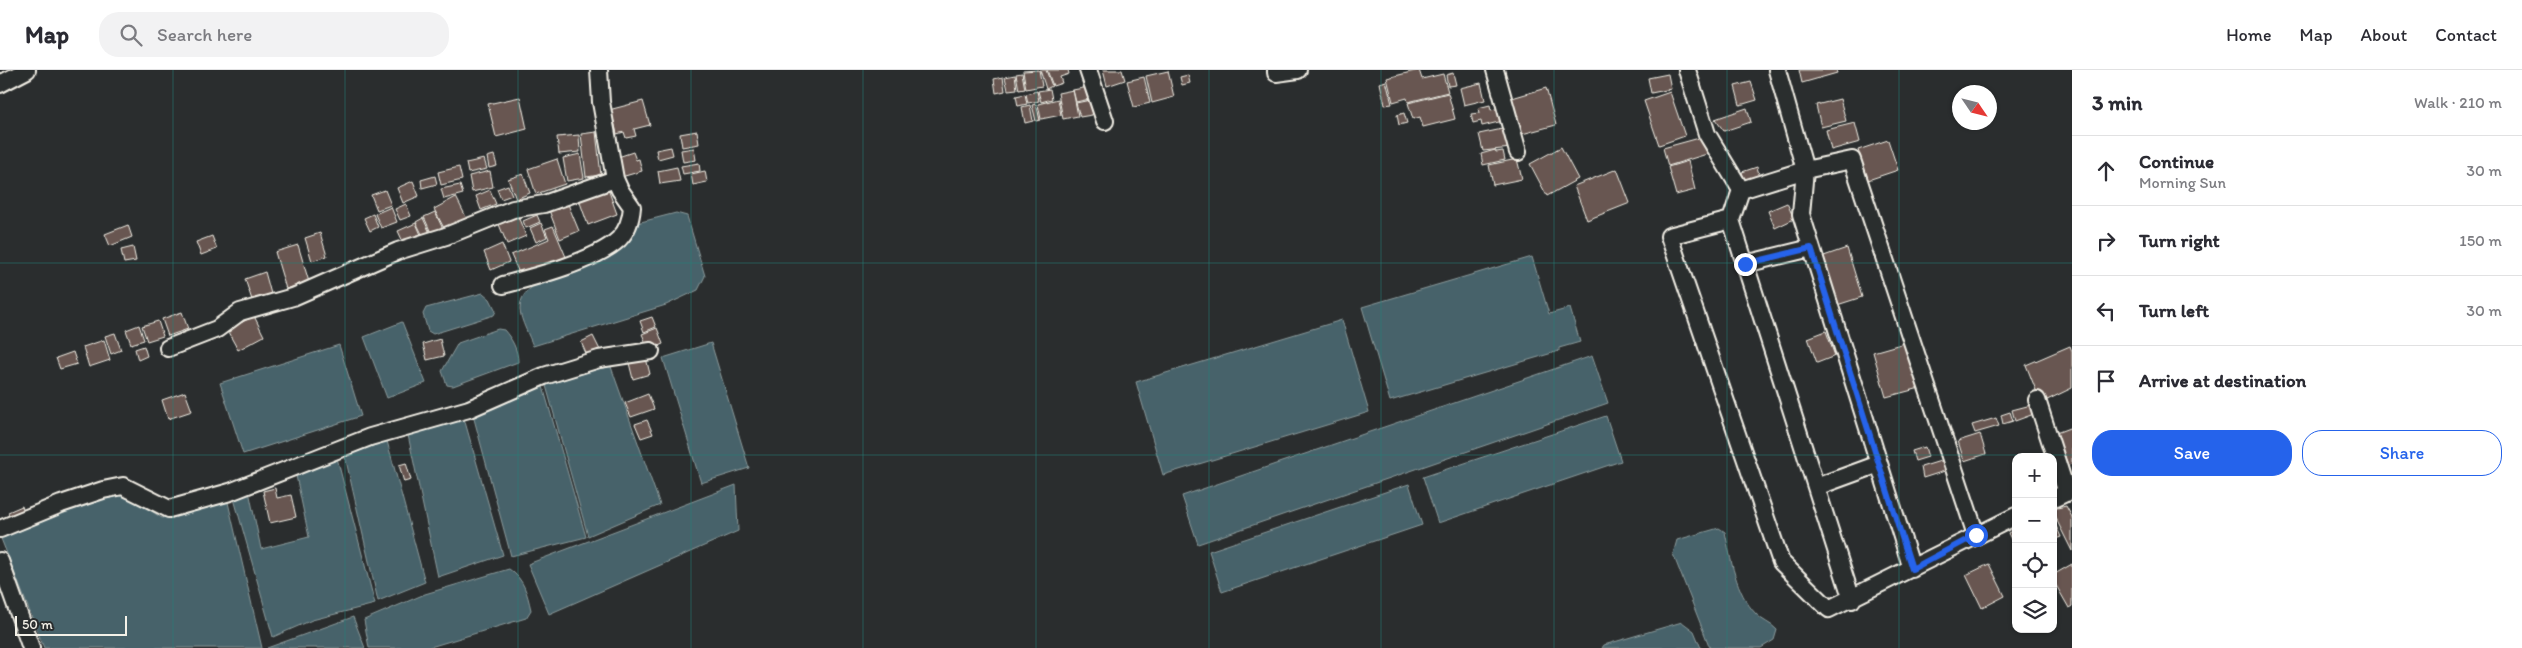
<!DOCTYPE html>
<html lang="en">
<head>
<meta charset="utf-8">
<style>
  body { margin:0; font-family:Itim,sans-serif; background:#f2f2f3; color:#2b2b33 }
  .controls { position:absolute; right:15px; bottom:15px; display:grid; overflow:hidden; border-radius:10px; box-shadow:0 1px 4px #0004 }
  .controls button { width:45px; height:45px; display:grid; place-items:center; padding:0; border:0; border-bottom:1px solid #e1e1e2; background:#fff; color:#2b2b33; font:25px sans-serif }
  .compass { position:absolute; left:1952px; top:15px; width:45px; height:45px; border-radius:50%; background:#fff; box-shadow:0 1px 4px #0004; rotate:125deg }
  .scale { position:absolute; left:15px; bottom:12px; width:112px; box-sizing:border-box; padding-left:5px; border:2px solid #f4f1e8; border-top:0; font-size:14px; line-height:18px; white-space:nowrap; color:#f4f1e8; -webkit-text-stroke:4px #2a2d2e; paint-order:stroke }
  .stop { position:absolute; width:15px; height:15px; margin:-11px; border:4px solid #2563eb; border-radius:50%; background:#fff }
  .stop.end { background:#2563eb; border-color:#fff; box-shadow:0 1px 5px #0008 }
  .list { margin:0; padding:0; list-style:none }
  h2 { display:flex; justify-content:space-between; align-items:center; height:65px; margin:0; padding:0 20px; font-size:21px }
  h2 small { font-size:16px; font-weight:400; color:#7c7c81 }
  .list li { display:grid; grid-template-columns:32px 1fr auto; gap:15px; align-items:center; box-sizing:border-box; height:70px; padding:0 20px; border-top:1px solid #e1e1e2 }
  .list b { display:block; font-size:19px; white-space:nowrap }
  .list p { margin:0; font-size:16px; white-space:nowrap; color:#7c7c81 }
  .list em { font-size:16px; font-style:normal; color:#7c7c81 }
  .actions { display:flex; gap:10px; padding:15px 20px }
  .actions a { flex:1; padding:11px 0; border:1px solid #2563eb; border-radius:20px; text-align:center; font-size:18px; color:#2563eb }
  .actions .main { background:#2563eb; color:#fff }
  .icon { flex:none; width:28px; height:28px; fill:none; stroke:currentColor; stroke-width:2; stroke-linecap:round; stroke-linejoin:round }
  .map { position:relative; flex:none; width:2072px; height:578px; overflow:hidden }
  header { display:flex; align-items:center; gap:30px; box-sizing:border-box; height:70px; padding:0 25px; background:#fff; border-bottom:1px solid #e1e1e2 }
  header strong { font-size:24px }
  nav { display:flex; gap:28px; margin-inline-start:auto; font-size:18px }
  .search { width:350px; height:45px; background:#f2f2f3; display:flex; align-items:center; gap:12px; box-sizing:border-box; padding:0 18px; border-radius:20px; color:#7c7c81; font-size:19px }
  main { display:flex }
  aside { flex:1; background:#fff }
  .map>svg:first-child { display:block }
  .water { fill:#46626a; stroke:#8c9b9c }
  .building { fill:#685751; stroke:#f4f1e8 }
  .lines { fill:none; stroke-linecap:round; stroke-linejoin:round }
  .minor-casing { stroke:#f4f1e8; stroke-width:20 }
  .minor { stroke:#2a2d2e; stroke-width:16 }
  .route { stroke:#2563eb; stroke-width:6 }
  .grid { fill:none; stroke:#26827a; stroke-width:1; stroke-opacity:0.55 }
</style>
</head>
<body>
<header>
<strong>Map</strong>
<div class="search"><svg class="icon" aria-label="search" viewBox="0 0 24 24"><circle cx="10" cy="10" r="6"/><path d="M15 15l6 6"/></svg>Search here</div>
<nav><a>Home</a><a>Map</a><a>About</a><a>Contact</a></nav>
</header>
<main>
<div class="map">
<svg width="2072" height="578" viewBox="0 0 2072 578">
  <rect width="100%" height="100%" fill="#2a2d2e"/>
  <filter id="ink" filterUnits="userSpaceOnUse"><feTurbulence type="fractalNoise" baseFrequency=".02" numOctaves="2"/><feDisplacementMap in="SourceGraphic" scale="10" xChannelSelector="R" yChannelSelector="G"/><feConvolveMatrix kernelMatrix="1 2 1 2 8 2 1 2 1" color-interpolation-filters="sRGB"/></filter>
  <g filter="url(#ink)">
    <path class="water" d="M676 143 687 146 705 206 698 220 666 235 533 276C529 265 521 251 520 240 518 205 587 199 607 187 621 179 626 167 633 154Z
      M1532 187 1549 244 1570 238 1580 272 1559 278V281L1390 331 1362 237Z
      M483 223 490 229 496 241 494 245 433 264 428 261 423 244 426 238Z
      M1342 250 1369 342 1163 405 1136 312Z
      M402 252 426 313 387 328 364 267Z
      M498 259 504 260C512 269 518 280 518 292L453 316 447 315 442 301 458 273Z
      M711 273 749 398 701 413 663 288Z
      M339 275 361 346 243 384 220 313Z
      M1592 286 1608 333 1198 474 1182 426Z
      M610 294 660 435 588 466 545 312Z
      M542 313 586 467 511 486 473 345Z
      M463 345 503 485 438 507 408 365Z
      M1606 346 1621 391 1438 453 1423 407Z
      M387 371 425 512 378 531 345 386Z
      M337 388 375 534 312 550 273 567 233 425 249 421 261 479 309 467 295 401Z
      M1409 414 1422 455 1222 522 1209 481Z
      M736 415 738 461 549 544 528 494Z
      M121 421 162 448 227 428 262 578H44L0 466Z
      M1719 458 1725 462C1731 489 1735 522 1756 544 1762 551 1771 553 1777 560L1774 570 1761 578H1710L1673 484 1677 470Z
      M509 499C524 509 527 523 531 540L526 548 427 578H369L364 550 425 524Z
      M353 547 365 578H267Z
      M1682 552 1694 561 1701 578H1602L1604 575Z"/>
    <path class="building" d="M1039 0 1042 16 1026 19 1023 1Z
      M1040 0H1046L1052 16 1046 19Z
      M1047 0H1068L1069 4 1060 7 1062 13 1053 16Z
      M1103 0H1122L1125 10 1107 16Z
      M1419 0 1422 9 1443 4 1448 22 1408 32 1407 28 1393 32 1387 8Z
      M1799 0H1836L1837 3 1802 13Z
      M1168 1 1174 27 1152 33 1146 6Z
      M1022 3 1025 19 1019 20 1016 4Z
      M1453 3 1456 15 1448 16 1446 5Z
      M1668 4 1671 19 1651 23 1648 8Z
      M1015 5 1017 19 1008 20 1005 7Z
      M1188 5 1190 13 1182 15 1180 7Z
      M1003 7 1005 21 996 23 994 9Z
      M1144 7 1150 33 1134 37 1127 11Z
      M1386 11 1392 34 1385 35 1380 13Z
      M1751 12 1757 30 1740 35 1735 16Z
      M1481 13 1485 30 1464 35 1460 18Z
      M1088 17 1094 28 1076 32 1073 20Z
      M1546 18 1556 55 1522 64 1512 28Z
      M1050 19 1052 29 1041 32 1038 21Z
      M1073 20 1078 46 1063 49 1058 23Z
      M1037 21 1039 31 1028 33 1026 24Z
      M1670 22 1685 66 1659 75 1644 31Z
      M1448 23 1455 49 1423 57 1420 47 1413 49 1408 33Z
      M1025 24 1027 34 1018 36 1016 26Z
      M520 27 527 59 496 67 488 34Z
      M1058 29 1061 45 1041 49 1038 34Z
      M1095 29 1097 32 1092 45 1080 47 1076 33Z
      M1840 29 1846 51 1821 57 1816 35Z
      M643 31 650 55 634 59 636 66 626 68 624 62 617 64 614 51 608 53 605 41Z
      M1036 34 1040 50 1036 51 1032 35Z
      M1030 35 1033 51 1025 53 1022 37Z
      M1490 35 1491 40 1500 38 1503 51 1482 56 1481 51 1473 53 1471 44 1479 43 1478 38Z
      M1747 38 1751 52 1724 61 1715 49Z
      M1404 43 1407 53 1399 55 1397 45Z
      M1855 53 1860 72 1831 80 1826 60Z
      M1507 58 1511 78 1483 81 1479 64Z
      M697 61 699 74 682 77 680 64Z
      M596 62 601 105 586 107 581 64Z
      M579 65 580 82 559 84 557 67Z
      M1703 67 1707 84 1668 96 1663 78Z
      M1888 70 1898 100 1868 110 1858 80Z
      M671 77 673 85 658 89 656 80Z
      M1561 77 1578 109 1547 126 1530 94Z
      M694 78 696 90 683 92 681 80Z
      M1495 80 1496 82 1503 81 1505 90 1483 95 1481 84Z
      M633 82 636 90 639 89 642 101 618 108 612 89Z
      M580 84 584 108 567 111 563 88Z
      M494 85 497 96 489 98 487 87Z
      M484 89 487 99 468 103 466 93Z
      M557 89 565 114 536 124 528 99Z
      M1517 89 1522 109 1493 115 1489 95Z
      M1688 91 1695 120 1676 125 1668 97Z
      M699 93 700 101 683 104 681 96Z
      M459 97 462 110 441 115 438 102Z
      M677 97 680 111 660 114 658 101Z
      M1757 97 1761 111 1745 115 1742 102Z
      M1617 99 1630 133 1587 150 1574 116Z
      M490 101 493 117 472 122 469 106Z
      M705 101 707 112 693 115 691 104Z
      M523 104 530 123 516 129 508 109Z
      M435 106 437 114 422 118 421 110Z
      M413 111 419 126 403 133 397 118Z
      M460 115 463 124 444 129 441 119Z
      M508 115 512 125 501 129 497 119Z
      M607 116 617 144 588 155 578 127Z
      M385 120 391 135 377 140 371 125Z
      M490 120 496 134 481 140 476 126Z
      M456 127 467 149 445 160 434 139Z
      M565 127 579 161 560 169 547 135Z
      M1787 133 1794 149 1775 158 1768 141Z
      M406 134 411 146 400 150 395 139Z
      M391 137 397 152 381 158 375 144Z
      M435 142 443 159 432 165 424 147Z
      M373 144 378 157 370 161 364 148Z
      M517 144 526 166 507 174 498 152Z
      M537 145 540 152 526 158 523 151Z
      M423 148 431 165 424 168 416 152Z
      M416 153 422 167 405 176 398 161Z
      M541 153 547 167 536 172 530 158Z
      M128 155 132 167 110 176 105 164Z
      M553 156 566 187 532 201 530 198 519 203 511 185 549 169 545 159Z
      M320 163 327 186 312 191 305 168Z
      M212 166 217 179 201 185 196 172Z
      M502 174 509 192 491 200 484 182Z
      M298 175 309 212 286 219 275 182Z
      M133 177 136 191 124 193 121 180Z
      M1847 178 1862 227 1834 236 1818 188Z
      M265 202 271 224 252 230 245 209Z
      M182 242 188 259 168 266 162 249Z
      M254 246 264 266 238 280 227 260Z
      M652 247 656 257 644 262 640 251Z
      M158 251 163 266 147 271 142 256Z
      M139 255 144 270 131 274 126 260Z
      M657 258 663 274 649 280 642 264Z
      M1826 261 1835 286 1817 293 1808 268Z
      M115 263 121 280 111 284 105 266Z
      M593 266 601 282 588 288 581 272Z
      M440 269 444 286 427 290 423 274Z
      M104 270 110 290 89 297 83 277Z
      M1908 272 1920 318 1886 327 1873 282Z
      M144 276 147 286 138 290 135 279Z
      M2070 276 2072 281V318L2041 333 2026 295Z
      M73 282 77 294 60 299 56 288Z
      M645 284 650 304 633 309 628 289Z
      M185 322 192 341 168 349 162 330Z
      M648 324 654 339 631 347 625 333Z
      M2031 335 2034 344 2015 351 2012 340Z
      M2010 342 2013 351 2003 354 2001 345Z
      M1996 348 1999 356 1975 363 1972 355Z
      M647 350 653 364 641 368 635 354Z
      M2072 357V394L2068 395 2056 363Z
      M1980 364 1986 384 1964 391 1958 371Z
      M1925 377 1928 387 1915 391 1912 381Z
      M1947 389 1951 399 1923 408 1921 397Z
      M406 393 411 410 404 412 399 395Z
      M275 418 277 428 291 425 296 447 270 453 263 421Z
      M22 436 24 443 10 449 8 442Z
      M2066 436 2072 447V481L2053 443V439Z
      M2053 449 2061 467 2053 470Z
      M2016 459V479L2008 463Z
      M1989 494 2005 526 1982 538 1966 505Z
      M2072 494V536L2069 538 2053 510V505Z"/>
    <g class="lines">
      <defs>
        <path id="minor" d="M1088 0 1105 51
          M1276 0V3L1298 0
          M1495 0 1518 82
          M1687 0 1707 64 1741 120
          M1777 0 1805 100 1801 144 1912 499
          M0 14 27 0
          M1731 150 1669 166 1781 492 1829 539 2016 446
          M1745 194 1811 178
          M503 215C534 207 596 191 619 169 628 160 631 150 632 137L620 120 615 109 601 32 599 0
          M168 278 217 259 240 242 293 227 398 181 446 166 513 139 544 134 615 109
          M2037 330 2067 423
          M1816 417 1879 394
          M2053 429 2072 420
          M0 459 61 434 103 420 123 416 169 439 230 422 370 367 469 339 544 306 599 289 651 281
          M0 491 31 578
          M1852 530 1731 150 1741 120 1805 100 1852 90 1976 465"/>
      </defs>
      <use href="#minor" class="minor-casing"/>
      <use href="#minor" class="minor"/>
    </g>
  </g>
  <g class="lines" filter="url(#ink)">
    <path class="route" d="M1745 194 1811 178 1912 499 1976 465"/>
  </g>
  <path class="grid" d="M173 0V578M345 0V578M518 0V578M691 0V578M863 0V578M1036 0V578M1209 0V578M1381 0V578M1554 0V578M1727 0V578M1899 0V578M0 193H2072M0 385H2072"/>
</svg>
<div class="controls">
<button>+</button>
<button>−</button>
<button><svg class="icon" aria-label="locate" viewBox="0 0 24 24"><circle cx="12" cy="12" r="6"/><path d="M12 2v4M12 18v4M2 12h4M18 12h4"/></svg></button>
<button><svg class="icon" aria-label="layers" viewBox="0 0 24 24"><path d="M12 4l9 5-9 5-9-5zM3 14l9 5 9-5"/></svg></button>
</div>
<svg class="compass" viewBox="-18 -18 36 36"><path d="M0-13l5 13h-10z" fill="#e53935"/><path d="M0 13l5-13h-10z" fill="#7c7c81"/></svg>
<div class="scale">50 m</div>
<div class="stop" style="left:1976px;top:465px"></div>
<div class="stop end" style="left:1745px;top:194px"></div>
</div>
<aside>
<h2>3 min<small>Walk · 210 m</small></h2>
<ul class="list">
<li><svg class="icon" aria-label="ahead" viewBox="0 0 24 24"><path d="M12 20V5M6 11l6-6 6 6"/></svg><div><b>Continue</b><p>Morning Sun</p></div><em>30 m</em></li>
<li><svg class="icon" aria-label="right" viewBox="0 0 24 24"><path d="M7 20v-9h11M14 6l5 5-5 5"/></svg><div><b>Turn right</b></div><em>150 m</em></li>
<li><svg class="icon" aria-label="left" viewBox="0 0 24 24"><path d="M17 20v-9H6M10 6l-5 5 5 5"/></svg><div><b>Turn left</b></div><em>30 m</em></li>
<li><svg class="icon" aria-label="arrive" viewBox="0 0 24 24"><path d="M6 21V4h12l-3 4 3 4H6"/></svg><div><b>Arrive at destination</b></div></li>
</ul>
<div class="actions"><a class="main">Save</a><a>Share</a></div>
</aside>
</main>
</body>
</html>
